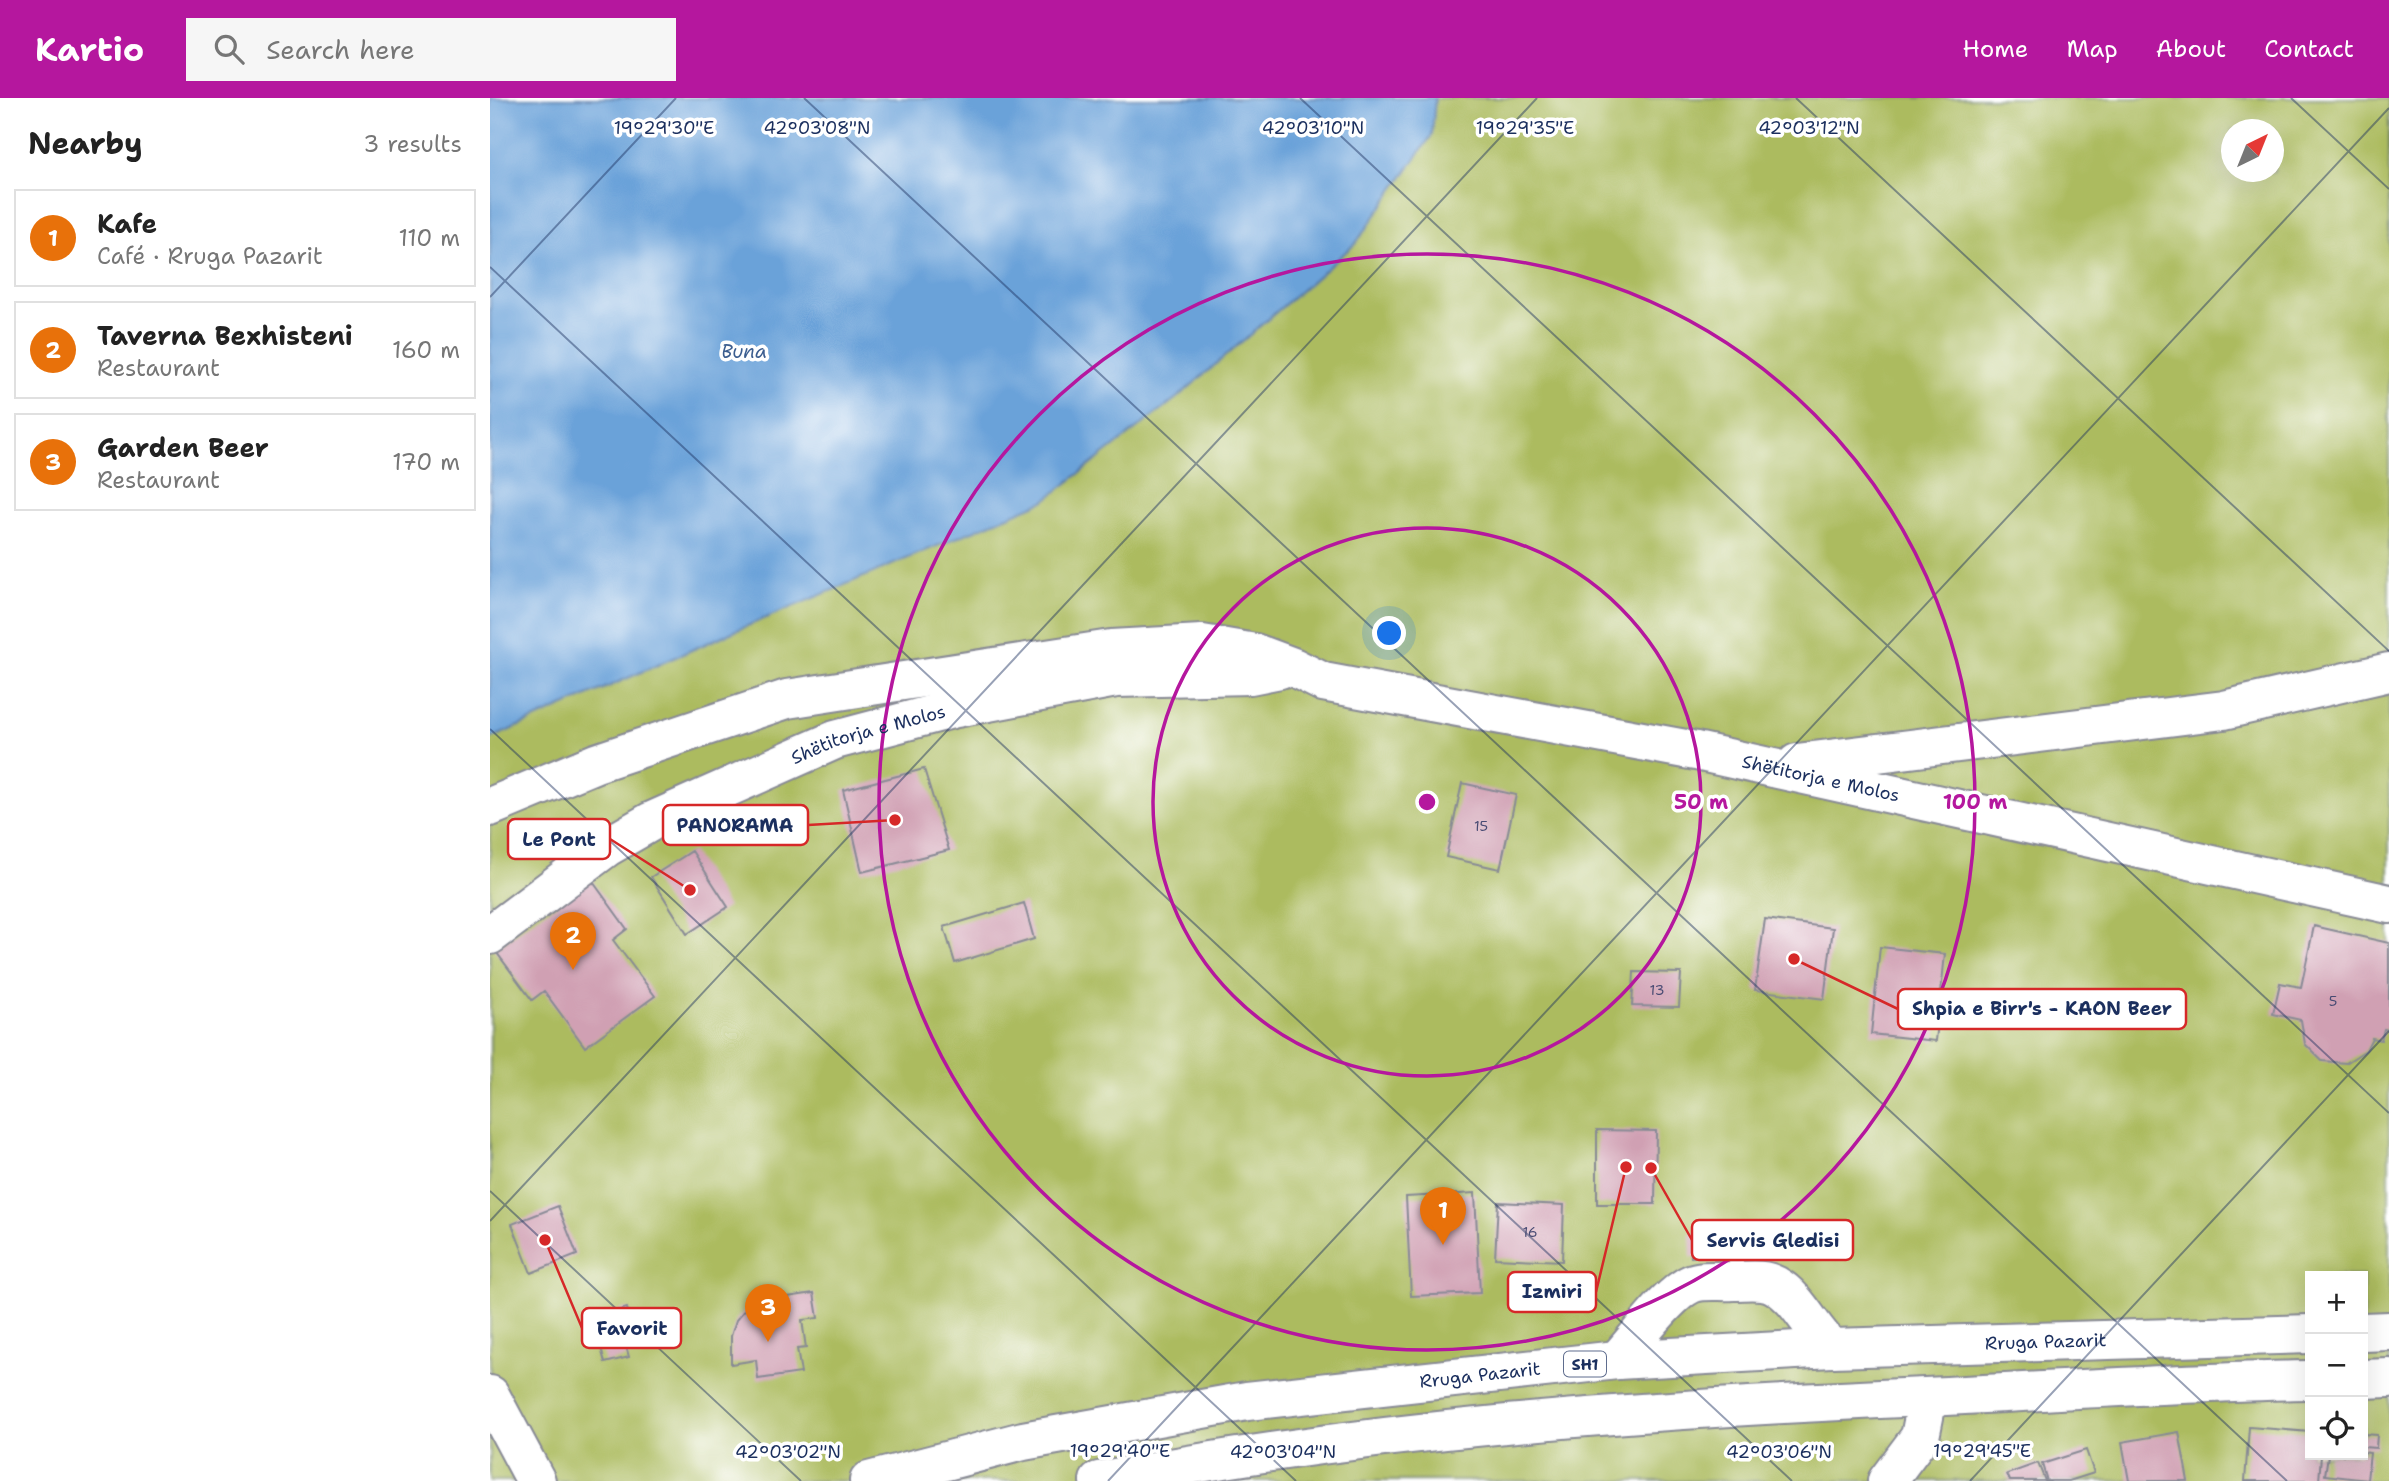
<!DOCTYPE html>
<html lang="en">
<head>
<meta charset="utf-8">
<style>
  body { margin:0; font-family:"Shantell Sans",sans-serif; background:#f6f6f6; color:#222 }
  .controls { position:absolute; right:21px; bottom:21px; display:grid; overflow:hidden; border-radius:0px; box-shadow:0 7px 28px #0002 }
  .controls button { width:63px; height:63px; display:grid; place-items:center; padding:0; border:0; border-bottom:2px solid #e0e0e0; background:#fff; color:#222; font:35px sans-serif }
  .compass { position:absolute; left:1731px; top:21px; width:63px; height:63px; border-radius:50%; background:#fff; box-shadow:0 7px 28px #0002; rotate:43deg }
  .you { position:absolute; left:900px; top:536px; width:24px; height:24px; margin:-18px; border:5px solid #fff; border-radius:50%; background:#1a73e8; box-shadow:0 0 0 10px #1a73e833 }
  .badge { display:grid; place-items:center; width:46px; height:46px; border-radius:50%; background:#b5179e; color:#fff; font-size:23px; font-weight:700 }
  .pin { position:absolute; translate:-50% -58px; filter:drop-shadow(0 2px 4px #0008) }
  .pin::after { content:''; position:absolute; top:37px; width:24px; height:21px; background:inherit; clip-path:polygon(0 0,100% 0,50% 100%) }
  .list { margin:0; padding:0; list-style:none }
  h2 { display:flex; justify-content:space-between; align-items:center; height:91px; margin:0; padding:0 28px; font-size:30px }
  h2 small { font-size:23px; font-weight:400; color:#767676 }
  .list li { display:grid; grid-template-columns:46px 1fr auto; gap:21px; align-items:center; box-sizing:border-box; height:98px; margin:0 14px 14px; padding:0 14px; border:2px solid #e0e0e0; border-radius:0px }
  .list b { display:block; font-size:26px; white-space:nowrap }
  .list p { margin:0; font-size:23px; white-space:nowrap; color:#767676 }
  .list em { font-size:23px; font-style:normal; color:#767676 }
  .icon { flex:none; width:38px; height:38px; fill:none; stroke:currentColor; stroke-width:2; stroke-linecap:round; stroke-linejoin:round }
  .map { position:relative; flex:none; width:1899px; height:1383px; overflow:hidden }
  header { display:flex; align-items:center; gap:42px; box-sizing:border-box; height:98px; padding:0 35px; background:#b5179e; color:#fff }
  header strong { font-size:33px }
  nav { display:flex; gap:38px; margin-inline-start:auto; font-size:24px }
  .search { width:490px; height:63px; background:#f6f6f6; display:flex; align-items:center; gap:18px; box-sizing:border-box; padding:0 24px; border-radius:0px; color:#767676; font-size:26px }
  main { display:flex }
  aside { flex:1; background:#fff }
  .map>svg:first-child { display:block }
  .green { fill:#acbb5e; stroke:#64755e; stroke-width:2; fill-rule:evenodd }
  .water { fill:#6ba2d9; stroke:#43689c; stroke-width:2 }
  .building { fill:#d0a0b3 }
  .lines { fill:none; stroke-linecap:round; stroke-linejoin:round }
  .minor-casing { stroke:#888a95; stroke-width:42 }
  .major-casing { stroke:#888a95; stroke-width:42 }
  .minor { stroke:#fff; stroke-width:38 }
  .major { stroke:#fff; stroke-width:38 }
  .ticks { fill:none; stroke:#1b2f5e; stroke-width:2; stroke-opacity:0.45 }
  .ring { fill:none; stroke:#b5179e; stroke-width:3.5 }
  .labels { text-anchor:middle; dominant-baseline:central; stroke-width:7; stroke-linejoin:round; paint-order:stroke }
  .number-label { font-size:14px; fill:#484b73 }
  .shield { fill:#fff; stroke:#5f6d8e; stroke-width:2 }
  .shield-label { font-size:16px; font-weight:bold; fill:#1b2f5e }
  .street-label { font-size:18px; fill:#1b2f5e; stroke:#fff }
  .water-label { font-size:19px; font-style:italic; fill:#3b5d8f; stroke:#fff }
  .ticks-label { font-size:18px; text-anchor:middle; fill:#1b2f5e; stroke:#fff; stroke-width:7; stroke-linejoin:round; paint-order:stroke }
  .centre { fill:#b5179e; stroke:#fff; stroke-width:3.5 }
  .ring-label { font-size:21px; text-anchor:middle; font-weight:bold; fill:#b5179e; stroke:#fff; stroke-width:7; stroke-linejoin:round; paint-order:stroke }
  .leader { fill:none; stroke:#d62828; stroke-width:2.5 }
  .callout-dot { fill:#d62828; stroke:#fff; stroke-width:2.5 }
  .callout { fill:#fff; stroke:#d62828; stroke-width:2.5 }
  .callout-label { font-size:19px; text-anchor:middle; font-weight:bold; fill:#1b2f5e }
</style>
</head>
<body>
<header>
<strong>Kartio</strong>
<div class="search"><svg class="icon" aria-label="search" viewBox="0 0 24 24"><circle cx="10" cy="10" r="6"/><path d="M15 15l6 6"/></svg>Search here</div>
<nav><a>Home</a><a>Map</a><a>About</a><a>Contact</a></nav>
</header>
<main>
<aside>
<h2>Nearby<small>3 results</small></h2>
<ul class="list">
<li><span class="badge" style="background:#e8710a">1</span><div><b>Kafe</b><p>Café · Rruga Pazarit</p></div><em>110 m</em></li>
<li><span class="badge" style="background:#e8710a">2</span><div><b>Taverna Bexhisteni</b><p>Restaurant</p></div><em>160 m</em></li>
<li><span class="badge" style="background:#e8710a">3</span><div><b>Garden Beer</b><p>Restaurant</p></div><em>170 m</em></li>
</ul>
</aside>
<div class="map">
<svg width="1899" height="1383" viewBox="0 0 1899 1383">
  <rect width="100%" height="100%" fill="#fff"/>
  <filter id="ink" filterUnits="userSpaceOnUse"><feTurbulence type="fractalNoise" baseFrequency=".0143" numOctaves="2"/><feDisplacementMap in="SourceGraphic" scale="14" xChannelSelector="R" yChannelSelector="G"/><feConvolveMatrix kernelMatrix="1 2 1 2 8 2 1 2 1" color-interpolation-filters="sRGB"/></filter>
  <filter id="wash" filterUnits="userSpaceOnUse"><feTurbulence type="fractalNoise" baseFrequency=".00686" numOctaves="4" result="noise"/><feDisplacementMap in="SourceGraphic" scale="28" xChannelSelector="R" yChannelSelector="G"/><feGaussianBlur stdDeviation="1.57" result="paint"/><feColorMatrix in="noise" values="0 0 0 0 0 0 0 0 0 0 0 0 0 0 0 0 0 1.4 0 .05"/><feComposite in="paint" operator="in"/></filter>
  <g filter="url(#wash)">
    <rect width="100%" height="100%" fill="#f4e5cc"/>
    <path class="green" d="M0 0H1899V1383H0ZM1742 32H1784V74H1742ZM1820 1178H1873V1357H1820Z"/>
    <path class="water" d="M0 0H945L942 37 866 145 688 299 554 403 231 539 0 641Z"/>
    <g id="blocks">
      <path class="building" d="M434 671 459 752 372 774 353 692Z
        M972 685 1026 697 1010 771 956 759Z
        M202 753 238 809 197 836 161 779Z
        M101 781 137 831 123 842 165 898 95 949 54 893 42 902 4 851Z
        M534 805 544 841 465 865 454 829Z
        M1275 821 1343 830 1334 901 1265 892Z
        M1824 828 1899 845V932L1894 931 1891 942 1882 940 1876 952 1856 965 1832 963 1815 946 1811 922 1783 916 1790 885 1811 889Z
        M1390 849 1455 856 1446 943 1381 936Z
        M1144 874 1191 875 1189 909 1142 908Z
        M1107 1032 1166 1033 1165 1106H1107Z
        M985 1095 990 1195 921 1198 916 1099Z
        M1008 1104 1074 1107 1072 1163 1005 1160Z
        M68 1108 87 1157 41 1175 22 1126Z
        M1272 1133 1273 1156 1201 1159 1200 1136Z
        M287 1195 293 1209 299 1208 297 1199 324 1195 328 1220 312 1222 316 1250 307 1251 311 1275 268 1281 266 1262 241 1266V1238L246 1222 257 1209 272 1198Z
        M137 1210 143 1234 133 1237 139 1259 115 1265 103 1220Z
        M1759 1329 1820 1334V1357H1831L1829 1383H1755Z
        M1689 1334 1698 1383H1639L1632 1344Z
        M1873 1336 1887 1337 1886 1350 1873 1349Z
        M1596 1352 1604 1375 1579 1383H1557L1552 1366Z
        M1873 1354 1880 1355 1877 1382 1835 1377 1838 1357H1873Z
        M1548 1365 1555 1383H1520L1517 1376Z"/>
    </g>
  </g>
  <g filter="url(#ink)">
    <use href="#blocks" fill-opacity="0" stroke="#888a95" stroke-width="2"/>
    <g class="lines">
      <defs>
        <g id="minor">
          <path d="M1307 665 1734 612 1899 574"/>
          <path id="s1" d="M0 709 106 665 297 601 621 551 712 546 765 555 803 569 833 584 1206 653 1899 806"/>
          <path id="s2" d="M0 837 117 749 162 723 345 642 466 610 626 580 760 577 790 571"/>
          <path d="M1127 1262C1146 1242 1178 1196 1201 1186 1212 1181 1231 1184 1243 1183 1257 1183 1273 1180 1285 1187 1310 1201 1321 1232 1342 1250"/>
          <path d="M0 1297 46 1383"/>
          <path d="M1397 1383 1430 1339 1438 1299"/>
        </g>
        <g id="major">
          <path d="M1873 1234 1899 1233"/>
          <path d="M1873 1281 1899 1280"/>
          <path id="s3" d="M379 1383 533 1343 757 1303 1127 1262 1342 1250 1820 1236"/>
          <path d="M609 1383C882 1330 1158 1311 1435 1299 1564 1293 1692 1284 1820 1282"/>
        </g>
      </defs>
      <use href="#minor" class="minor-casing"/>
      <use href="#major" class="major-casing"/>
      <use href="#minor" class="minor"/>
      <use href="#major" class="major"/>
    </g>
  </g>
  <path class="ticks" d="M314 0 1797 1383M810 0 1899 1015M1306 0 1899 553M1801 0 1899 91M0 169 1302 1383M0 199 186 0M0 631 806 1383M0 1093 311 1383M0 1123 1047 0M618 1383 1899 10M1480 1383 1899 933"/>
  <g class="ring">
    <circle cx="937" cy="704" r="274"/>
    <circle cx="937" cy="704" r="548"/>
  </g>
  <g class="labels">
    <g class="number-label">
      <text x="991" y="728">15</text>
      <text x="1167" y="892">13</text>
      <text x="1843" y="903">5</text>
      <text x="1040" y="1134">16</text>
    </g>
    <rect class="shield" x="1074" y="1253.5" width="42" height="25" rx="5"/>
    <g class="shield-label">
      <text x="1095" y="1266">SH1</text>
    </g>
    <g class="street-label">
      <text stroke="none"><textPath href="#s2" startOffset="432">Shëtitorja e Molos</textPath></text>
      <text stroke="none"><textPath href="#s1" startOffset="1370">Shëtitorja e Molos</textPath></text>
      <text stroke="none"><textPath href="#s3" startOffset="1188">Rruga Pazarit</textPath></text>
      <text stroke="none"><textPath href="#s3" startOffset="621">Rruga Pazarit</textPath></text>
    </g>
    <g class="water-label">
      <text x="254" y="253">Buna</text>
    </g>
  </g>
  <g class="ticks-label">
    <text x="327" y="36">42°03'08"N</text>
    <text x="823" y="36">42°03'10"N</text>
    <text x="1319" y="36">42°03'12"N</text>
    <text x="174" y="36">19°29'30"E</text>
    <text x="1035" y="36">19°29'35"E</text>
    <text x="630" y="1359">19°29'40"E</text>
    <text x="1492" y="1359">19°29'45"E</text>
    <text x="298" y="1360">42°03'02"N</text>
    <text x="793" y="1360">42°03'04"N</text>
    <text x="1289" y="1360">42°03'06"N</text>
  </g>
  <circle cx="937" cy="704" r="10" class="centre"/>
  <g class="ring-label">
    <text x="1211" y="711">50 m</text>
    <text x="1485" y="711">100 m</text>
  </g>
  <path class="leader" d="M405 722L318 727M200 792L120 741M1304 861L1408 911M1161 1070L1202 1142M1136 1069L1106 1194M55 1142L92 1230"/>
  <g class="callout-dot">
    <circle cx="405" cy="722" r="7"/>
    <circle cx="200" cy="792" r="7"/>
    <circle cx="1304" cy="861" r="7"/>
    <circle cx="1161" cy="1070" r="7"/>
    <circle cx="1136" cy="1069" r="7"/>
    <circle cx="55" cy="1142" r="7"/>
  </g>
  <g class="callout">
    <rect x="173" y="707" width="145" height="40" rx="7"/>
    <rect x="18" y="721" width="102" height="40" rx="7"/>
    <rect x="1408" y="891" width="288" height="40" rx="7"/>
    <rect x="1202" y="1122" width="161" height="40" rx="7"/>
    <rect x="1018" y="1174" width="88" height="40" rx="7"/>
    <rect x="92" y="1210" width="99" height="40" rx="7"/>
  </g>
  <g class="callout-label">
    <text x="245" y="734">PANORAMA</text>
    <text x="69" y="748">Le Pont</text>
    <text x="1552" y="917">Shpia e Birr's - KAON Beer</text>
    <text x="1283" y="1149">Servis Gledisi</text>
    <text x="1062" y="1200">Izmiri</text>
    <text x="142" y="1237">Favorit</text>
  </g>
</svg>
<div class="controls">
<button>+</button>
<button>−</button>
<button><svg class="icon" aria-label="locate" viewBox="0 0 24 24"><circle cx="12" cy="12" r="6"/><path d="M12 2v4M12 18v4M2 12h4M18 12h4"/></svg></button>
</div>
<svg class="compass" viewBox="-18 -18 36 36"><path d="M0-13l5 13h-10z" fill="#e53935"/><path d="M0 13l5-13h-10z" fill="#767676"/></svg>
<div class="you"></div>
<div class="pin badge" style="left:953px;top:1147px;background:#e8710a">1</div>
<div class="pin badge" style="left:83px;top:872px;background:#e8710a">2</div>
<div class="pin badge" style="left:278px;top:1244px;background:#e8710a">3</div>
</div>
</main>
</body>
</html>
